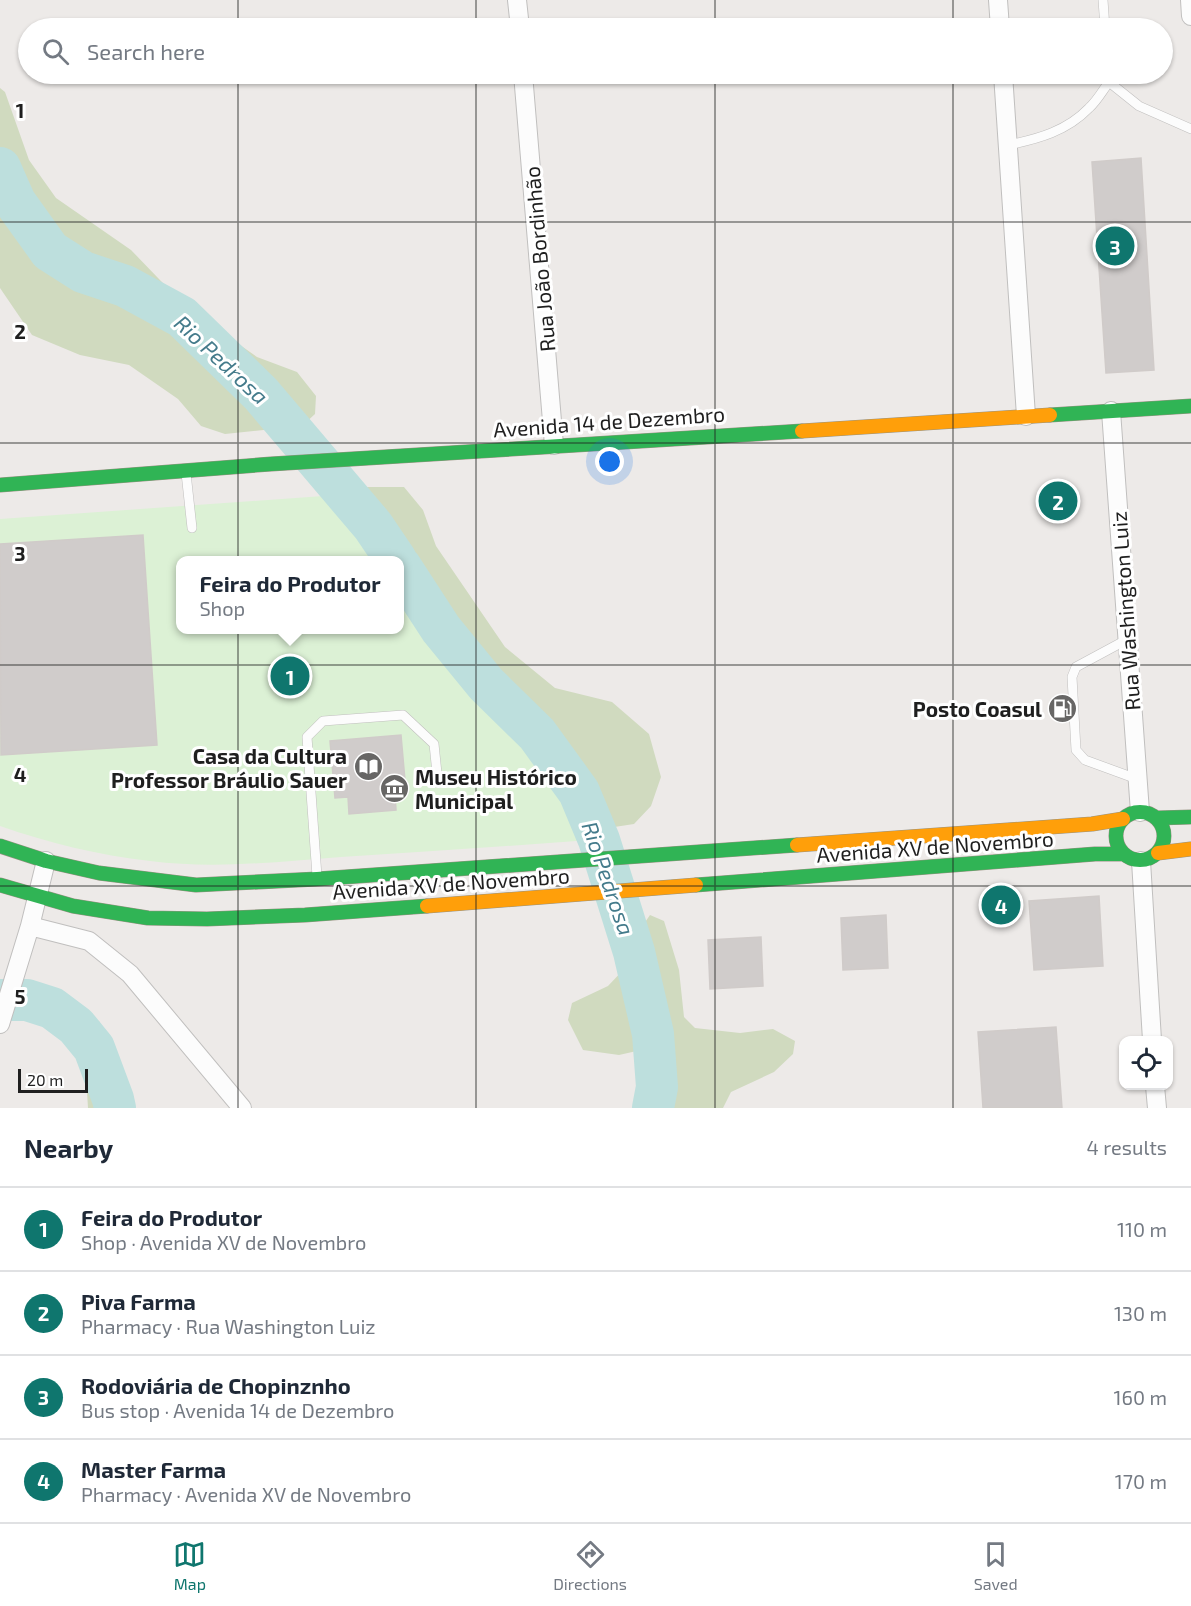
<!DOCTYPE html>
<html lang="en">
<head>
<meta charset="utf-8">
<style>
  body { margin:0; font-family:"Exo 2",sans-serif; background:#f6f6f7; color:#1f2937 }
  .controls { position:absolute; right:18px; bottom:18px; display:grid; overflow:hidden; border-radius:12px; box-shadow:0 2px 4px #0004 }
  .controls button { width:54px; height:54px; display:grid; place-items:center; padding:0; border:0; border-bottom:2px solid #e0e1e3; background:#fff; color:#1f2937; font:30px sans-serif }
  .scale { position:absolute; left:18px; bottom:15px; width:70px; box-sizing:border-box; padding-left:6px; border:3px solid #1f1f1f; border-top:0; font-size:16px; line-height:21px; white-space:nowrap; color:#1f1f1f; -webkit-text-stroke:4px #fff; paint-order:stroke }
  .you { position:absolute; left:610px; top:462px; width:21px; height:21px; margin:-15px; border:4px solid #fff; border-radius:50%; background:#1a73e8; box-shadow:0 0 0 9px #1a73e833 }
  .badge { display:grid; place-items:center; width:39px; height:39px; border-radius:50%; background:#0f766e; color:#fff; font-size:20px; font-weight:700 }
  .pin { position:absolute; translate:-50% -50%; border:3px solid #fff; box-shadow:0 2px 6px #0006 }
  .popup { position:absolute; left:176px; top:556px; width:228px; height:78px; box-sizing:border-box; display:grid; place-content:center; border-radius:12px; background:#fff; filter:drop-shadow(0 2px 4px #0005); font-size:20px; white-space:nowrap; color:#747a83 }
  .popup b { font-size:22px; color:#1f2937 }
  .popup::after { content:''; position:absolute; left:50%; top:100%; margin-left:-12px; border:12px solid transparent; border-top-color:#fff }
  .list { margin:0; padding:0; list-style:none }
  h2 { display:flex; justify-content:space-between; align-items:center; height:78px; margin:0; padding:0 24px; font-size:26px }
  h2 small { font-size:20px; font-weight:400; color:#747a83 }
  .list li { display:grid; grid-template-columns:39px 1fr auto; gap:18px; align-items:center; box-sizing:border-box; height:84px; padding:0 24px; border-top:2px solid #e0e1e3 }
  .list b { display:block; font-size:22px; white-space:nowrap }
  .list p { margin:0; font-size:20px; white-space:nowrap; color:#747a83 }
  .list em { font-size:20px; font-style:normal; color:#747a83 }
  .icon { flex:none; width:33px; height:33px; fill:none; stroke:currentColor; stroke-width:2; stroke-linecap:round; stroke-linejoin:round }
  .map { position:relative; flex:none; width:1191px; height:1108px; overflow:hidden }
  .search { position:absolute; background:#fff; box-shadow:0 2px 4px #0004; left:18px; right:18px; top:18px; height:66px; display:flex; align-items:center; gap:15px; box-sizing:border-box; padding:0 21px; border-radius:33px; color:#747a83; font-size:22px }
  .sheet { height:414px; background:#fff }
  nav { display:flex; justify-content:space-around; align-items:center; box-sizing:border-box; height:84px; border-top:2px solid #e0e1e3; background:#fff; font-size:16px; color:#747a83 }
  nav a { display:grid; justify-items:center; gap:3px }
  nav .on { color:#0f766e }
  .map>svg:first-child { display:block }
  .forest { fill:#d0dabf }
  .park { fill:#dcf1d5 }
  .lines { fill:none; stroke-linecap:round; stroke-linejoin:round }
  .river { stroke:#bddfdd; stroke-width:42 }
  .building { fill:#d0cccb; stroke:#d0cbc9; stroke-width:1.5 }
  .lane-casing { stroke:#c0bfbe; stroke-width:10 }
  .street-casing { stroke:#c0bfbe; stroke-width:20 }
  .fast-casing { stroke:#979281; stroke-width:15 }
  .slow-casing { stroke:#979281; stroke-width:15 }
  .lane { stroke:#fcfcfc; stroke-width:9 }
  .street { stroke:#fcfcfc; stroke-width:18 }
  .fast { stroke:#30b455; stroke-width:14 }
  .slow { stroke:#ff9f0a; stroke-width:14 }
  .grid { fill:none; stroke:#1f1f1f; stroke-width:1.5; stroke-opacity:0.55 }
  .labels { text-anchor:middle; dominant-baseline:central; stroke-width:6; stroke-linejoin:round; paint-order:stroke }
  .street-label { font-size:21px; fill:#1f1f1f; stroke:#fff }
  .poi-label { font-size:21px; font-weight:bold; fill:#1f1f1f; stroke:#fff; text-anchor:end }
  .water-label { font-size:22px; font-style:italic; fill:#447b8b; stroke:#fff }
  .grid-label { font-size:20px; text-anchor:middle; font-weight:bold; fill:#1f1f1f; stroke:#fff; stroke-width:6; stroke-linejoin:round; paint-order:stroke }
</style>
</head>
<body>
<div class="map">
<svg width="1191" height="1108" viewBox="0 0 1191 1108">
  <rect width="100%" height="100%" fill="#edeae8"/>
  <path class="forest" d="M0 88 5 92 29 160 56 198 131 250 186 307 257 357 297 372 316 396 315 414 302 426 225 434 201 426 178 399 129 365 80 355 32 335 0 288Z
    M348 487H404L423 510 436 546 505 647 555 688 612 702 649 734 661 777 651 806 634 824 575 833 400 614V560H353L322 497Z
    M650 915 664 921 679 970 684 1017 695 1028 740 1033 773 1029 795 1041 793 1054 774 1072 731 1092 723 1108H673L674 1105 665 1061 641 1050 619 1055 583 1050 568 1020 572 1003 608 986 626 967 639 931Z
    M83 1017 99 1021 116 1053 131 1108H88L85 1059 73 1034 76 1020Z"/>
  <path class="park" d="M337 495 365 527 386 560H180V630H400V581L433 634 476 686 531 740 572 795 590 840C507 846 424 852 341 857 278 862 213 869 150 861 98 855 49 843 0 826V519Z"/>
  <g class="lines">
    <path class="river" d="M0 168 15 202 50 251 83 272 125 286 182 317 261 394 373 526 396 560
      M400 566 441 629 486 684 537 734 579 792 599 840 634 952 653 1034 657 1087 653 1108
      M0 1000H27L52 1008 76 1026 94 1048 113 1099 115 1108"/>
  </g>
  <path class="building" d="M1141 158 1154 370 1106 373 1092 162Z
    M143 535 157 745 1 755 0 544Z
    M401 735 406 792 395 793 396 810 349 814 348 797 335 798 330 741Z
    M1099 896 1103 966 1034 970 1029 901Z
    M886 915 888 968 843 970 841 918Z
    M761 937 763 986 710 989 708 940Z
    M1056 1027 1062 1108H983L978 1032Z"/>
  <g class="lines">
    <defs>
      <path id="lane" d="M1103 0 1105 28
        M1109 82 1139 106 1191 129
        M1008 145C1038 139 1067 131 1089 108 1097 101 1103 90 1109 82V74
        M186 473 192 528
        M1128 639 1076 667 1072 677 1076 750 1085 760 1137 779
        M317 876 307 737 323 721 403 715 434 744 438 783"/>
      <path id="street" d="M517 0 520 28
        M998 0 1000 28
        M1190 0 1191 16
        M523 74 554 445
        M1003 74 1026 416
        M1111 411 1140 812
        M1141 861 1152 1040
        M30 926 89 941 130 974 242 1108
        M0 1024 30 926 46 861
        M1155 1086 1157 1108"/>
      <path id="fast" d="M1050 415 1191 406
        M0 485 271 464 802 431
        M1116 836a24 24 0 1 1 48 0a24 24 0 1 1-48 0Z
        M1157 818 1191 817
        M0 846 46 861 99 873 196 885 317 879 797 845
        M0 885 73 906 148 918 207 919 305 915 427 906
        M696 885 1095 854H1124"/>
      <path id="slow" d="M802 431 1050 415
        M797 845 1092 824 1123 819
        M1158 853 1191 849
        M427 906 696 885"/>
    </defs>
    <use href="#lane" class="lane-casing"/>
    <use href="#street" class="street-casing"/>
    <use href="#fast" class="fast-casing"/>
    <use href="#slow" class="slow-casing"/>
    <use href="#lane" class="lane"/>
    <use href="#street" class="street"/>
    <use href="#fast" class="fast"/>
    <use href="#slow" class="slow"/>
  </g>
  <path class="grid" d="M238 0V28M476 0V28M715 0V28M953 0V28M238 74V1108M476 74V1108M715 74V1108M953 74V1108M0 222H1191M0 443H1191M0 665H1191M0 886H1191"/>
  <defs>
    <symbol id="fuel-disc" viewBox="-11 -11 22 22"><circle r="9.5" fill="#676665" stroke="#fff"/><path d="M-5.5-6h7V0h2V4h1.3V-2.5L3-4.5l.8-.8L6-3V5H2.5V1h-1V6h-7ZM-4.2-4.7v3.2H.2V-4.7Z" fill="#fff"/></symbol>
    <symbol id="library-disc" viewBox="-11 -11 22 22"><circle r="9.5" fill="#676665" stroke="#fff"/><path d="M-6-4Q-3-5.5-.7-3.5V5Q-3 3-6 4ZM6-4Q3-5.5 .7-3.5V5Q3 3 6 4Z" fill="#fff"/></symbol>
    <symbol id="museum-disc" viewBox="-11 -11 22 22"><circle r="9.5" fill="#676665" stroke="#fff"/><path d="M0-6L6-3V-2H-6V-3ZM-5-1h2V3h-2ZM-1-1h2V3h-2ZM3-1h2V3H3ZM-6 4H6V6H-6Z" fill="#fff"/></symbol>
  </defs>
  <g fill-rule="evenodd">
    <use href="#fuel-disc" x="1046" y="692" width="33" height="33"/>
    <use href="#library-disc" x="352" y="750" width="33" height="33"/>
    <use href="#museum-disc" x="378" y="772" width="33" height="33"/>
  </g>
  <g class="labels">
    <g class="street-label">
      <text transform="translate(539 259) rotate(-95)">Rua João Bordinhão</text>
      <text transform="translate(609 421) rotate(-4)">Avenida 14 de Dezembro</text>
      <text transform="translate(1125 611) rotate(-94)">Rua Washington Luiz</text>
      <text transform="translate(935 846) rotate(-4)">Avenida XV de Novembro</text>
      <text transform="translate(451 883) rotate(-4)">Avenida XV de Novembro</text>
    </g>
    <g class="poi-label">
      <text x="1042" y="708">Posto Coasul</text>
      <text x="347" y="755">Casa da Cultura<tspan x="347" dy="24">Professor Bráulio Sauer</tspan></text>
      <text x="415" y="776" text-anchor="start">Museu Histórico<tspan x="415" dy="24">Municipal</tspan></text>
    </g>
    <g class="water-label">
      <text transform="translate(222 359) rotate(43)">Rio Pedrosa</text>
      <text transform="translate(609 878) rotate(71)">Rio Pedrosa</text>
    </g>
  </g>
  <g class="grid-label">
    <text x="20" y="118">1</text>
    <text x="20" y="339">2</text>
    <text x="20" y="561">3</text>
    <text x="20" y="782">4</text>
    <text x="20" y="1004">5</text>
  </g>
</svg>
<div class="controls">
<button><svg class="icon" aria-label="locate" viewBox="0 0 24 24"><circle cx="12" cy="12" r="6"/><path d="M12 2v4M12 18v4M2 12h4M18 12h4"/></svg></button>
</div>
<div class="scale">20 m</div>
<div class="you"></div>
<div class="pin badge" style="left:290px;top:676px">1</div>
<div class="popup"><b>Feira do Produtor</b>Shop</div>
<div class="pin badge" style="left:1058px;top:501px">2</div>
<div class="pin badge" style="left:1115px;top:246px">3</div>
<div class="pin badge" style="left:1001px;top:905px">4</div>
<div class="search"><svg class="icon" aria-label="search" viewBox="0 0 24 24"><circle cx="10" cy="10" r="6"/><path d="M15 15l6 6"/></svg>Search here</div>
</div>
<section class="sheet">
<h2>Nearby<small>4 results</small></h2>
<ul class="list">
<li><span class="badge">1</span><div><b>Feira do Produtor</b><p>Shop · Avenida XV de Novembro</p></div><em>110 m</em></li>
<li><span class="badge">2</span><div><b>Piva Farma</b><p>Pharmacy · Rua Washington Luiz</p></div><em>130 m</em></li>
<li><span class="badge">3</span><div><b>Rodoviária de Chopinznho</b><p>Bus stop · Avenida 14 de Dezembro</p></div><em>160 m</em></li>
<li><span class="badge">4</span><div><b>Master Farma</b><p>Pharmacy · Avenida XV de Novembro</p></div><em>170 m</em></li>
</ul>
</section>
<nav>
<a class="on"><svg class="icon" aria-label="map" viewBox="0 0 24 24"><path d="M3 6l6-2 6 2 6-2v14l-6 2-6-2-6 2zM9 4v14M15 6v14"/></svg>Map</a>
<a><svg class="icon" aria-label="directions" viewBox="0 0 24 24"><path d="M12 3l9 9-9 9-9-9zM9 14v-3h6M13 9l2 2-2 2"/></svg>Directions</a>
<a><svg class="icon" aria-label="saved" viewBox="0 0 24 24"><path d="M7 4h10v16l-5-4-5 4z"/></svg>Saved</a>
</nav>
</body>
</html>
